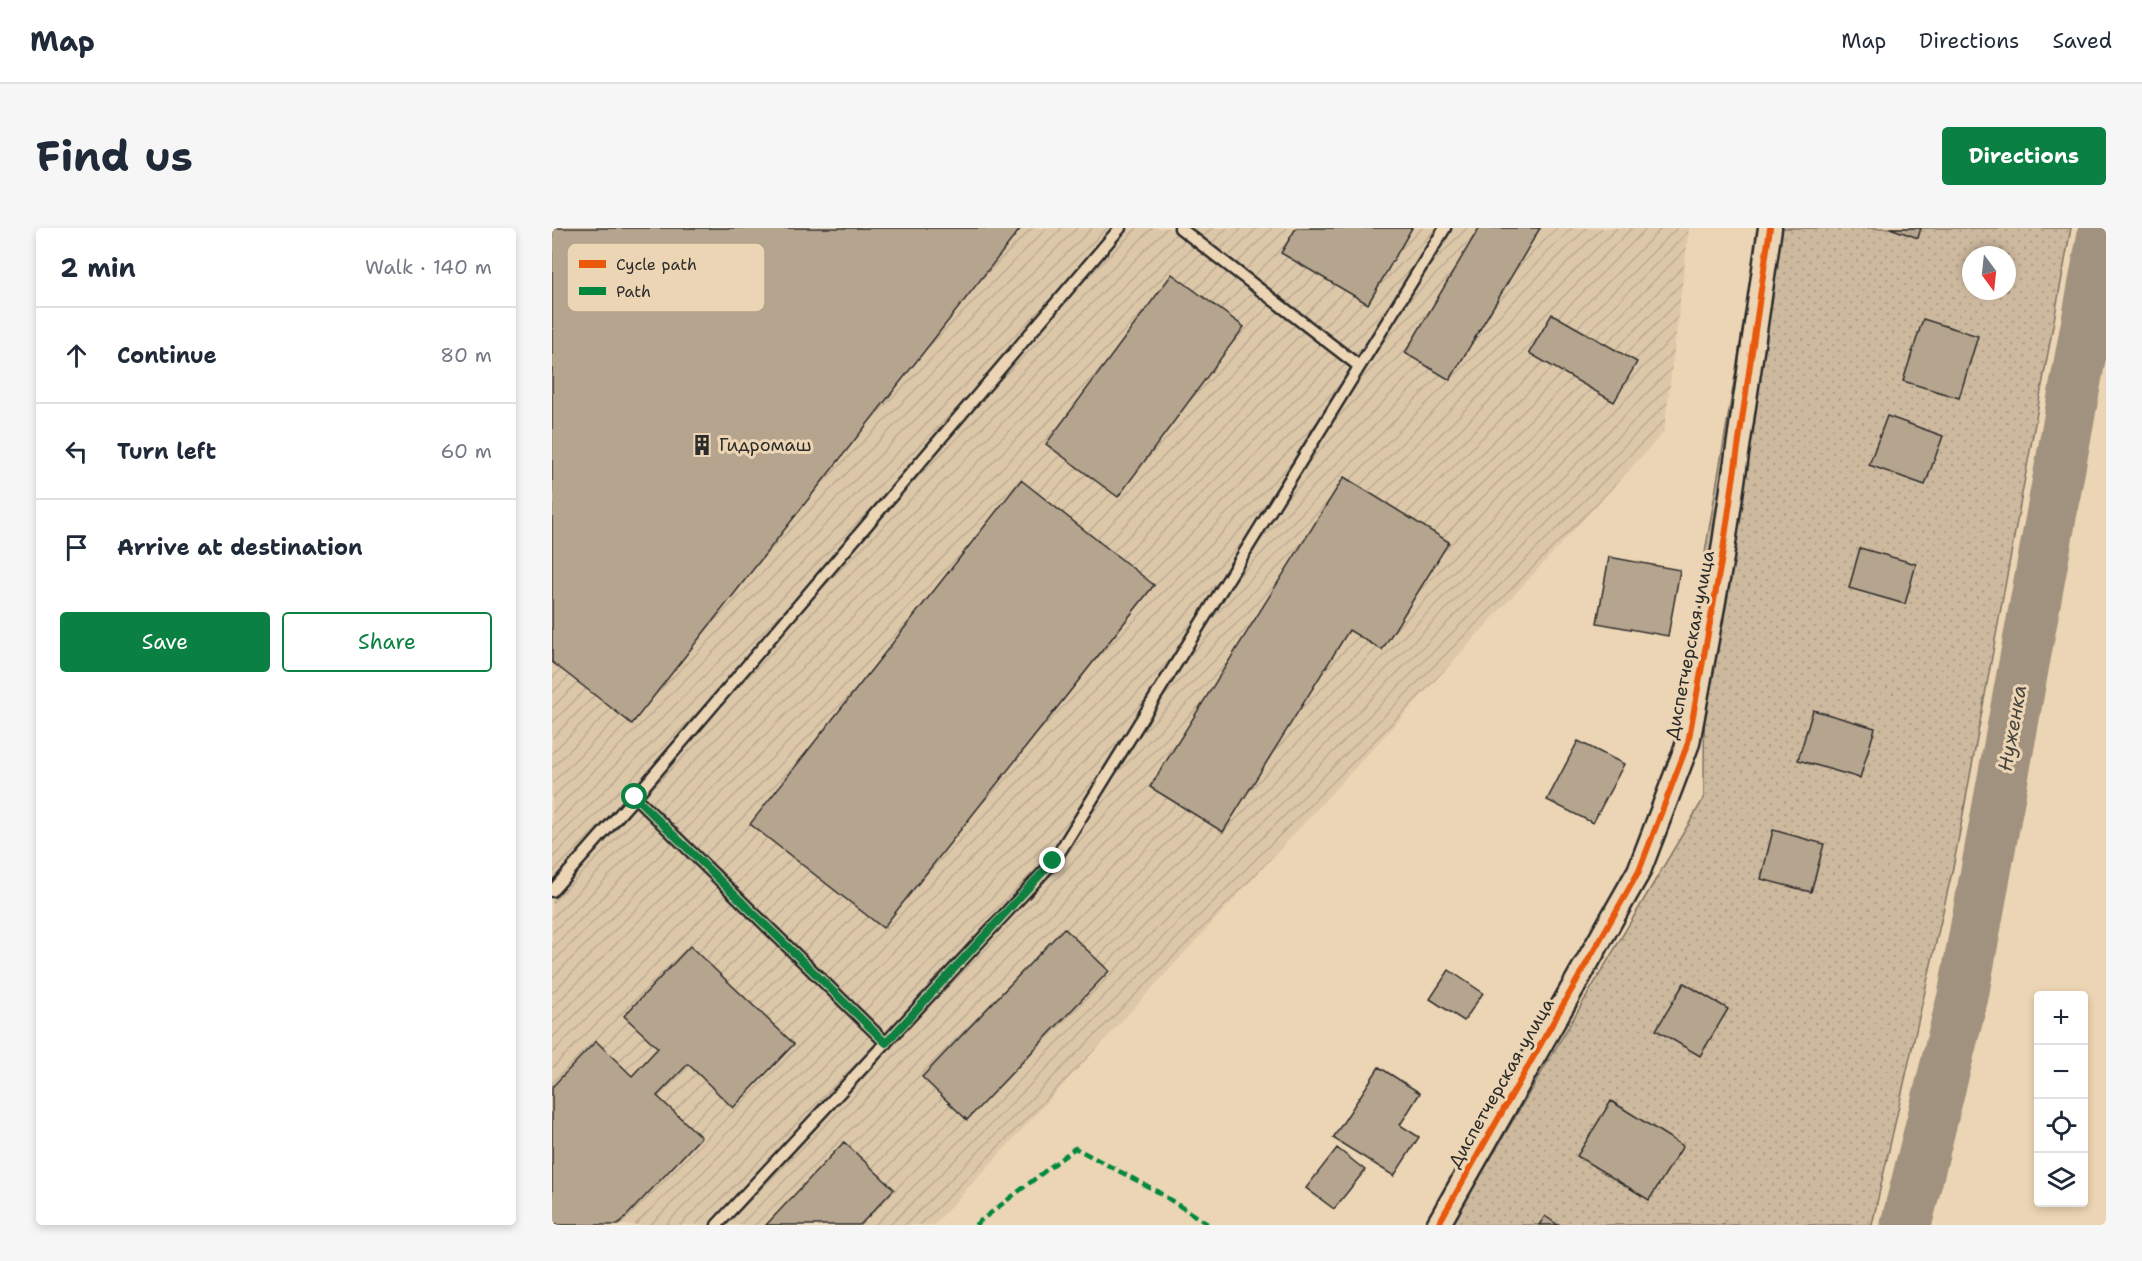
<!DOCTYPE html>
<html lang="en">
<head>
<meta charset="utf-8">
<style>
  body { margin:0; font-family:"Shantell Sans",sans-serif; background:#f6f6f7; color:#1f2937 }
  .controls { position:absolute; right:18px; bottom:18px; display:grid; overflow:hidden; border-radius:6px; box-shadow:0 3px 9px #0003 }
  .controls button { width:54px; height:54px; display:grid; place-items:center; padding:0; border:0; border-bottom:2px solid #e0e1e3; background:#fff; color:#1f2937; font:30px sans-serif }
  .compass { position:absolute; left:1410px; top:18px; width:54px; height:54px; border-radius:50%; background:#fff; box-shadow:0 3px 9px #0003; rotate:165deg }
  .stop { position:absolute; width:18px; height:18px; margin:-14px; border:4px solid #0b8043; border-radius:50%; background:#fff }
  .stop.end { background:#0b8043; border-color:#fff; box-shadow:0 2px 6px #0008 }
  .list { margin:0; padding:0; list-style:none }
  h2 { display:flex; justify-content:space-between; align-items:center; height:78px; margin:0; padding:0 24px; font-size:26px }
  h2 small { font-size:20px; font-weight:400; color:#747a83 }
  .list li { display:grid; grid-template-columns:39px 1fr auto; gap:18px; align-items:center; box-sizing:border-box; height:96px; padding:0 24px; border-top:2px solid #e0e1e3 }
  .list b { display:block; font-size:22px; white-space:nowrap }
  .list em { font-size:20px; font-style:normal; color:#747a83 }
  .actions { display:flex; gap:12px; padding:18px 24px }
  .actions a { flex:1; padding:14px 0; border:2px solid #0b8043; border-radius:6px; text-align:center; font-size:21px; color:#0b8043 }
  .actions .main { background:#0b8043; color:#fff }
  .icon { flex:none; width:33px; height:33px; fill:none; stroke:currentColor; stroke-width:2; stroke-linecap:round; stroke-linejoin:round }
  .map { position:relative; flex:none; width:1554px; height:997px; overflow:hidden; border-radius:6px }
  header { display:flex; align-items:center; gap:36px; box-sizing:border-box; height:84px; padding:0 30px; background:#fff; border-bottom:2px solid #e0e1e3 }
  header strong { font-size:28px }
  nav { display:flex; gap:33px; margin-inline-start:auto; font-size:21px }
  .intro { display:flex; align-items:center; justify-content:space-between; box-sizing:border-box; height:144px; padding:0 36px }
  h1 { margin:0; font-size:42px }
  .button { padding:15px 27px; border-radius:6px; background:#0b8043; color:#fff; font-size:21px; font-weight:700 }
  main { display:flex; gap:36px; padding:0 36px }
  aside { flex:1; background:#fff; border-radius:6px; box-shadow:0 3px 9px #0003 }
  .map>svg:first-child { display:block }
  .industrial { fill:url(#industrial-furrows) }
  .grass { fill:url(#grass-dots); stroke:#7c7264; stroke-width:1.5; fill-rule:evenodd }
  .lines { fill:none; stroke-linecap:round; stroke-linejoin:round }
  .river { stroke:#a0927e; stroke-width:51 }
  .building { fill:#b6a58e; stroke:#2b2b2b; stroke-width:1.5 }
  .lane-casing { stroke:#2b2b2b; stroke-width:15 }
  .street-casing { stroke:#2b2b2b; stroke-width:27 }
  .lane { stroke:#ecd5b4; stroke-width:10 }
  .street { stroke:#ecd5b4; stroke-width:22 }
  .quiet { stroke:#00873e; stroke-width:4.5; stroke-dasharray:9 4.5; stroke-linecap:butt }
  .cycleway-casing { stroke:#ecd5b4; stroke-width:10 }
  .cycleway { stroke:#e8590c; stroke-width:6 }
  .route { stroke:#0b8043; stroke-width:8 }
  .labels { text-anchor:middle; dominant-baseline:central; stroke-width:6; stroke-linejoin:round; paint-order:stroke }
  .poi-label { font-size:18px; fill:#2b2b2b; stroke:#ecd5b4; text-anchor:start }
  .street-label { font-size:18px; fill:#2b2b2b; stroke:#ecd5b4 }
  .water-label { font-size:20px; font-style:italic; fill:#484540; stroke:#ecd5b4 }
  .key { fill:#ecd5b4; stroke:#b2a28b; stroke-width:1.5 }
  .key-label { font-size:16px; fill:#2b2b2b }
</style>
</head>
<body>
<header>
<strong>Map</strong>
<nav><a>Map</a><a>Directions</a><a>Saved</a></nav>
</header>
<div class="intro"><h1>Find us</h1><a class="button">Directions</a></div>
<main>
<aside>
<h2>2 min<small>Walk · 140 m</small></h2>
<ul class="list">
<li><svg class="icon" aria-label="ahead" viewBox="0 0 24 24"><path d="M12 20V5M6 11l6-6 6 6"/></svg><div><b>Continue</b></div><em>80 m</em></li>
<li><svg class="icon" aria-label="left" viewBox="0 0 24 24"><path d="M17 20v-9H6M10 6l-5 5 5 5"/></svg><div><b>Turn left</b></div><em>60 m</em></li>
<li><svg class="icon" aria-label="arrive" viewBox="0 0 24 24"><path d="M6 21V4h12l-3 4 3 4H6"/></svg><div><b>Arrive at destination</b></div></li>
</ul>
<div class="actions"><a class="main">Save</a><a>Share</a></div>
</aside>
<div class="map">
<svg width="1554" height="997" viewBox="0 0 1554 997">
  <defs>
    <pattern id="industrial-furrows" width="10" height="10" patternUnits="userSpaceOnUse" patternTransform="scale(1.5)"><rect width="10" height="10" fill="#dcc7a9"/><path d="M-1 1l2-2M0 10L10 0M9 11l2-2" fill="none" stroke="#bdab92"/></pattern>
    <pattern id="grass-dots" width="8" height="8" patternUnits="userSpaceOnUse" patternTransform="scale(1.5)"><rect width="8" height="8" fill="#cdb99e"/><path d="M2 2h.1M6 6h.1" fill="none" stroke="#b09f88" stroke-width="1.8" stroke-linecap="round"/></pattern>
  </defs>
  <rect width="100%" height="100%" fill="#ecd5b4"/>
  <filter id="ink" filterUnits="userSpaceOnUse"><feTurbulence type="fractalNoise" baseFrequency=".0167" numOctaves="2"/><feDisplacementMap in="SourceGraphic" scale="12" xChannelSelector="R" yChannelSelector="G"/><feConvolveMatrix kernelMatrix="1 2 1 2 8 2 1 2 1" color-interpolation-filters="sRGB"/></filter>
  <g filter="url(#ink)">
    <path class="industrial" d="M0 0H1137L1112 204 382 997H0Z"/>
    <path class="grass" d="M1208 0H1519L1402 635 1320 997H899L1152 570 1153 325ZM1419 27H1455V63H1419Z"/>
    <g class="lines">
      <path class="river" d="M1354 997 1411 768 1552 0"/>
    </g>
    <path class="building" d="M0 0H469L80 496 0 434Z
      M744 0H860L816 76 729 25Z
      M927 0H988L898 152 853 125Z
      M1338 0H1369L1366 10Z
      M620 46 692 99 566 269 494 216Z
      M1000 86 1085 134 1062 174 977 125Z
      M1371 91 1426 108 1407 170 1351 153Z
      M1335 188 1391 208 1373 257 1317 237Z
      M792 249 897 314 830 422 797 402 671 604 598 559Z
      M469 252 602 357 331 700 198 596Z
      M1308 320 1364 336 1353 376 1297 360Z
      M1057 329 1128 342 1116 408 1045 395Z
      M1261 482 1323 500 1308 550 1246 532Z
      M1026 513 1072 536 1041 595 995 572Z
      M1221 602 1272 616 1259 664 1209 651Z
      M512 700 557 743 415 892 370 849Z
      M138 718 242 816 181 880 136 836 105 868 149 909 66 997H0V859L44 813 80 848 106 820 72 788Z
      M897 742 931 765 912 793 878 771Z
      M1132 755 1176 781 1148 828 1104 802Z
      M827 839 868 865 848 897 867 909 842 948 781 910Z
      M1059 873 1131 918 1097 972 1025 928Z
      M292 914 342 961 308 997H214Z
      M785 920 813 942 782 981 754 960Z
      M993 988 1006 997H987Z"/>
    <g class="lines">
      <defs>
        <path id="lane" d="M628 0 807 138
          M83 569 334 815
          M0 663 83 569 568 0
          M165 997 502 633 893 0"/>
        <path id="street" d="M886 997 1087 643 1136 515 1170 329 1218 0"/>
      </defs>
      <use href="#lane" class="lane-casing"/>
      <use href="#street" class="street-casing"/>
      <use href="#lane" class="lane"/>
      <use href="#street" class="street"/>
      <path class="quiet" d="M423 997 523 920 603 962 657 997"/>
      <defs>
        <path id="cycleway" d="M886 997 1087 643 1136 515 1170 329 1218 0"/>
      </defs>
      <use href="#cycleway" class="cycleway-casing"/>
      <use href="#cycleway" class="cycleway"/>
    </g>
  </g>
  <g class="lines" filter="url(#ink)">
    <path class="route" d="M83 569 334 815 501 633"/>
  </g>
  <defs>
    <symbol id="building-bare" viewBox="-9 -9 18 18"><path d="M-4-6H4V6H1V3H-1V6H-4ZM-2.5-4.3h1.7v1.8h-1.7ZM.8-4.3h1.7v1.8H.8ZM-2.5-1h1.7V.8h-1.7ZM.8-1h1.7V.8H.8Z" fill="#2b2b2b" stroke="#ecd5b4" stroke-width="2.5" paint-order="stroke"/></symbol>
  </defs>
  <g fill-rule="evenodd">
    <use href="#building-bare" x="135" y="202" width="30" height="30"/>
  </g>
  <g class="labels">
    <g class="poi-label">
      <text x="167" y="217">Гидромаш</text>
    </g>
    <g class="street-label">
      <text transform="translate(1138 417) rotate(-79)">Диспетчерская улица</text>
      <text transform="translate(949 855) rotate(-60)">Диспетчерская улица</text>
    </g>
    <g class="water-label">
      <text transform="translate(1460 500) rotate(-80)">Нуженка</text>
    </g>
  </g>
  <rect x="15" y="15" width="198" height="69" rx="9" class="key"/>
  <rect x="27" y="32" width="27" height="8" fill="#e8590c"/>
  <rect x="27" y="59" width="27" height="8" fill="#00873e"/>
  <g class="key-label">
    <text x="64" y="42">Cycle path</text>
    <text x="64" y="69">Path</text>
  </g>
</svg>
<div class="controls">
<button>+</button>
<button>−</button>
<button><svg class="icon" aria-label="locate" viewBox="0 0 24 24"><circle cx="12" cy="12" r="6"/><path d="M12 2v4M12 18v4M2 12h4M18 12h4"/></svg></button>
<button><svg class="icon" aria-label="layers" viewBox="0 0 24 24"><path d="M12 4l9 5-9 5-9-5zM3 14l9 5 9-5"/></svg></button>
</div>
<svg class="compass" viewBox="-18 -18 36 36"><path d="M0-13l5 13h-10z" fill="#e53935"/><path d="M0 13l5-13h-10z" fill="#747a83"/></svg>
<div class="stop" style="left:83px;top:569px"></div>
<div class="stop end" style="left:501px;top:633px"></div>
</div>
</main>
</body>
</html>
